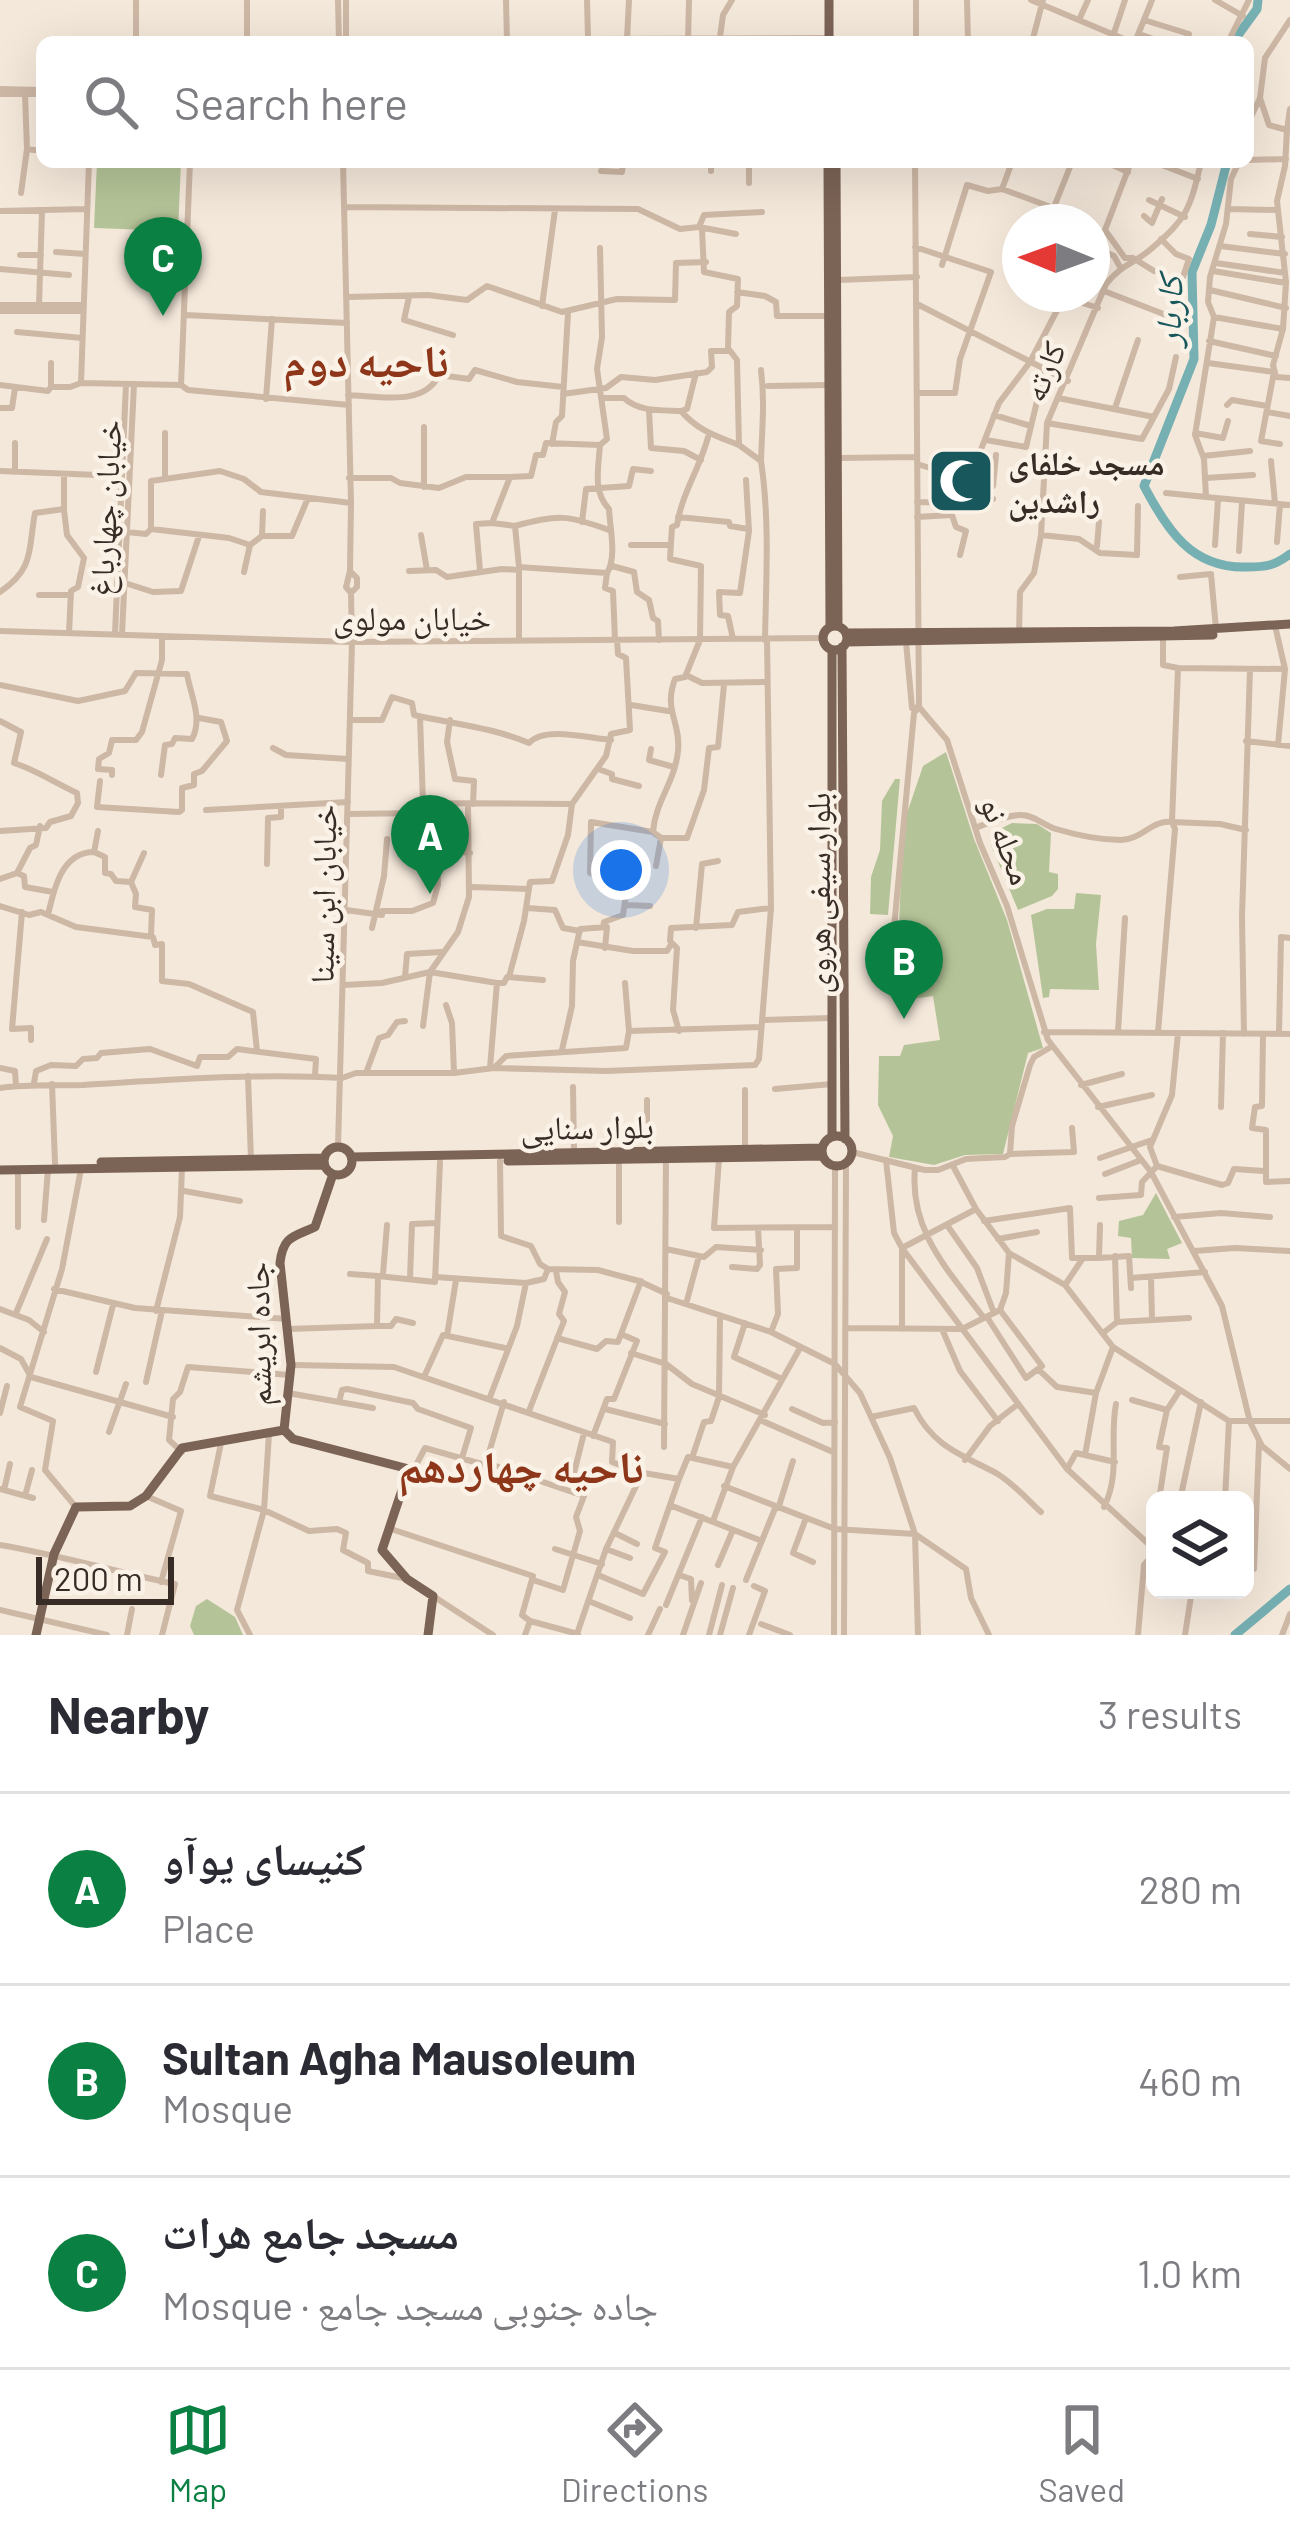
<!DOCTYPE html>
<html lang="en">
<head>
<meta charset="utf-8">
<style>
  body { margin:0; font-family:Barlow,"Noto Naskh Arabic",sans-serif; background:#f7f7f7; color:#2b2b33 }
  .controls { position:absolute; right:36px; bottom:36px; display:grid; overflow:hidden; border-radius:18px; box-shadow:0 12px 48px #0002 }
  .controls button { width:108px; height:108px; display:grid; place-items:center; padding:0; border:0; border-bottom:3px solid #e1e1e2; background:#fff; color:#2b2b33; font:60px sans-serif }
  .compass { position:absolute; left:1002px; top:204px; width:108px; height:108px; border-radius:50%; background:#fff; box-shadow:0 12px 48px #0002; rotate:271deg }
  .scale { position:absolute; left:36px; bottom:30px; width:138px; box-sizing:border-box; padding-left:12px; border:6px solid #382c27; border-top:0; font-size:33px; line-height:42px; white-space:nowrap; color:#382c27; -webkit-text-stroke:9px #fbf2e7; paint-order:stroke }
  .you { position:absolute; left:621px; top:870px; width:42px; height:42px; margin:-30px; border:9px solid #fff; border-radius:50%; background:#1a73e8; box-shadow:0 0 0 18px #1a73e833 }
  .badge { display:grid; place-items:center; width:78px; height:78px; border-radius:50%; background:#0b8043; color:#fff; font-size:39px; font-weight:700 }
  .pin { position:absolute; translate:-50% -99px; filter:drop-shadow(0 3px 6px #0008) }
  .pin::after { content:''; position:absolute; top:63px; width:42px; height:36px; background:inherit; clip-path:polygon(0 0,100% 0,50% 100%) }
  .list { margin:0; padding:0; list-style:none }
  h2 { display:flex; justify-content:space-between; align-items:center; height:156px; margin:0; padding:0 48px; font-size:51px }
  h2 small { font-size:39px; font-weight:400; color:#7c7c81 }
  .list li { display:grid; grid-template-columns:78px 1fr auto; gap:36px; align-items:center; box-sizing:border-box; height:192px; padding:0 48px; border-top:3px solid #e1e1e2 }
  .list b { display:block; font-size:45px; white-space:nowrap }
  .list p { margin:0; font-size:39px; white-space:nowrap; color:#7c7c81 }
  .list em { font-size:39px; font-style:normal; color:#7c7c81 }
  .icon { flex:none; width:66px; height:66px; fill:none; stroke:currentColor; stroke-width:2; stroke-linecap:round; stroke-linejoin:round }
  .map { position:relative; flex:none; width:1290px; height:1635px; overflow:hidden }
  .search { position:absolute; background:#fff; box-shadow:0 12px 48px #0002; left:36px; right:36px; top:36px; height:132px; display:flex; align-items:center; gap:30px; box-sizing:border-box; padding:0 42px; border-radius:18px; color:#7c7c81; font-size:45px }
  .sheet { height:732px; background:#fff }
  nav { display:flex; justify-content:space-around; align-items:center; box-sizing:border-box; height:168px; border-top:3px solid #e1e1e2; background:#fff; font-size:33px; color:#7c7c81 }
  nav a { display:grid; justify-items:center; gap:6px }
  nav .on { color:#0b8043 }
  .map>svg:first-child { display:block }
  .green { fill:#b5c498 }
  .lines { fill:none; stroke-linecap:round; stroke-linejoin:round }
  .river { stroke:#76b0b3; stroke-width:9 }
  .minor { stroke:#cdb7a5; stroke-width:6 }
  .major { stroke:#7b6356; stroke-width:9 }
  .labels { text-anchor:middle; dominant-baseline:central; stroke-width:9; stroke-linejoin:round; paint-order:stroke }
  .street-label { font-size:33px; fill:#382c27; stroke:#fbf2e7 }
  .poi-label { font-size:33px; font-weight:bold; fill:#382c27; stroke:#fbf2e7; text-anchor:start }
  .water-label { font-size:36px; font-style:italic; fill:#18585d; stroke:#fbf2e7 }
  .district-label { font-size:45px; font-weight:bold; fill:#8e3619; stroke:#fbf2e7 }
</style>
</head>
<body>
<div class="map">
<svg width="1290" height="1635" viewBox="0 0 1290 1635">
  <rect width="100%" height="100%" fill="#f4e8da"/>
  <path class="green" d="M97 162H181L178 231 94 228Z
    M946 752 974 839 1007 920 1043 1048 1028 1053 1003 1154 965 1155 934 1165 889 1157 893 1136 878 1105 879 1056H900L904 1045 940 1040 933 996 896 1001 903 825 923 766Z
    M895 779H900L888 915 870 914 871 877 880 850 882 801Z
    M1012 823 1037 824 1051 833 1049 872 1058 874V889L1052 896 1018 910 991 845 1000 829Z
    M1076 893 1101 895 1096 944 1099 990 1050 989 1049 997 1043 998 1031 915 1047 909H1074Z
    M1156 1193 1182 1243 1167 1249 1170 1259 1132 1258 1131 1238 1118 1236 1119 1221 1143 1215Z
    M207 1599 235 1617 243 1635H194L190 1626 196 1606Z"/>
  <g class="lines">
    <path class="river" d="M1233 42 1257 9 1258 0
      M1227 162 1211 225 1192 272 1194 359 1144 486C1167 530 1192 569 1247 567 1266 567 1274 566 1290 554
      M1235 1635 1290 1589"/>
    <path class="minor" d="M136 0V42
      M338 0 339 42
      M346 0V42
      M506 0 507 42
      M587 0 588 38
      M916 0V42
      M967 0 968 42
      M1031 0 1131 42
      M1215 0 1243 16
      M1079 20 1088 0
      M1144 20 1189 34
      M1139 34 1162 42
      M1113 36 1125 0
      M720 37 723 15 732 0
      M588 39 829 38
      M627 39 629 0
      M247 42V0
      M688 42 689 0
      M1032 42 1043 0
      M1135 42 1152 0
      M1228 42 1249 0
      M0 89 42 90
      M0 94H42
      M1260 98 1269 125 1287 130 1285 166 1277 201 1286 282 1283 329 1273 365 1276 377 1290 378
      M1248 123 1260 98 1265 58 1290 20
      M1287 130 1290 109
      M27 149 42 151
      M1248 160 1286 159
      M749 162V183
      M915 162 919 707 947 740 980 843 1007 906 1048 1040 1151 1172 1222 1306 1250 1422 1262 1446 1290 1469
      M1106 162 1128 172
      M1131 162 1105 230 1125 258H1132
      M1154 162 1198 179
      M1239 162 1231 179 1226 224 1210 277 1208 302 1214 317 1195 435 1204 459 1206 497 1290 505
      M601 171 622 172 623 162
      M711 171V162
      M1002 189 1051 207
      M21 193 27 149 25 94
      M1149 200 1185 217
      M345 207 638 209 680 229 699 227 736 234
      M1228 209 1277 210
      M0 211 86 209
      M1144 216 1152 223 1162 199
      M1048 222 1072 162
      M699 227 704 215 762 212
      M702 229 704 272 738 279 737 306 729 312 728 348 737 360 739 445 761 461C770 521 766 580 765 640
      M1250 234 1282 237
      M1161 239 1176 254 1189 259 1183 277
      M1092 246 1114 256 1120 267
      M1220 246 1285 254
      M915 247 991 272 960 359 955 393H917
      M56 252 85 254
      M20 255H41
      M1133 258 1154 271
      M1216 263 1285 273
      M942 265 967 185 988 191 1002 189 1012 162
      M0 269 69 275
      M1213 271 1286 283
      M838 280 917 277
      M1210 290 1286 308
      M1104 291 1179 320
      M737 292 765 296 776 302 777 316H829
      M1040 294 1059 303
      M347 297 428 295 467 300 487 286 562 312 617 299 675 300 676 263 706 262
      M409 297 404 320 453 335
      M917 304 1068 381
      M0 305H83
      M39 305 42 211
      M542 306 555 210
      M0 311H83
      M185 315 347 323
      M1214 317 1283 329
      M17 332 82 338
      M1209 341 1276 356
      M1208 363 1274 372 1261 441 1280 444
      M761 370C765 402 762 429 761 461
      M81 383 89 162
      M0 385 48 391 51 387H70L81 383 181 385 188 390 349 405
      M181 385 190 162
      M768 386 829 385
      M51 387V363
      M563 394 606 388 621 377 655 380 707 372 712 367 711 351H729
      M348 395C379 396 424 407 439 375L469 379 475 370 517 382 563 387
      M603 398H624C639 412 661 410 681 411 697 430 716 436 739 445
      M1058 398 1154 417
      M266 399 272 319
      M1227 405 1232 400 1267 406
      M0 408H12L15 388
      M1115 408 1138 340
      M649 410 651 448 684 451 701 460
      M681 411 687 409 696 373
      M1267 412 1290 416
      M994 415 1031 426
      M1047 423 1142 439 1169 389 1176 357
      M1195 433 1223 438 1228 421
      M986 440 1026 447 1045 368
      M552 444 556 422 562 416 568 313
      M600 445C598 471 593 492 609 509 610 529 617 557 607 573
      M1203 456 1250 451
      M837 458 917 457
      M1271 461 1275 503
      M917 464 970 480
      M0 471 122 476
      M15 472V443
      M510 477 531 476 536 455H543L546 443 600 445 607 439 597 369 602 337 600 248
      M165 478V433
      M349 478H391L400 483 439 488 466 477H510L492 523 515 526 519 567 607 573 605 588 613 591 615 640
      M1206 478 1253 475
      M968 483 993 486 996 455
      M424 487V427
      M1166 493 1206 497
      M965 497 993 499
      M917 502 953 503
      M964 508 968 483 999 403 1030 362 1064 297 1098 308
      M64 510 67 535 84 558 78 587 71 591 69 633
      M678 517 729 522 730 526 748 529
      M917 517 952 515 956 527 966 531 960 555
      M582 522 586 489 629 486 633 469 651 471
      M515 526C558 514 568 515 609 530
      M151 529 229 538 250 545 262 536H292L308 498
      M127 532 146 534 151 529V481L220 471 244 479 261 492 351 503
      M421 535 427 570
      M1041 535 1079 539 1100 553 1137 555 1138 506
      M262 536 263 511
      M1277 542 1280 504
      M631 545H670
      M1215 545 1218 499
      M1097 546 1099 522
      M1239 551 1242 502
      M612 566 634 572 637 592 649 600 653 618 658 621 659 640
      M350 571 357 578V587L351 593
      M409 571 436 570 447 577 502 569 519 570
      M480 571 476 524 492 523
      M519 571V641
      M244 572 250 545
      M1180 577 1211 574 1216 629
      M125 583 153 592 181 591 199 536
      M0 592C35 568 28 550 35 513L64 509V474
      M39 595H70
      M1276 630 1285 669 1278 745
      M0 631 352 642 823 638
      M1019 633 1020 592 1034 573 1041 535 1047 423 1106 284C1123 263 1134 264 1151 249 1187 218 1190 210 1201 162
      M115 634 126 384
      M122 634 134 384
      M733 639 728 616 720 615 719 592 740 593 749 531 746 480
      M1163 639V665L1178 668 1172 822 1220 824 1246 830
      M1178 668 1285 669
      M686 675 702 683 766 682
      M0 685 78 701 125 691 136 673 187 674C191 697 203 718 192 739L175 738 172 744 165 745 161 775
      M631 705 668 711
      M420 717 423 803
      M351 720H382L392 697 412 703 414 715C453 724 491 727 529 743 545 726 587 738 611 740
      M450 720 447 742 455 779 474 781 473 804
      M0 721 21 732 14 763C36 770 55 783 77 793L78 803 71 816 50 822 46 828 0 831
      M1246 741 1290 746
      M273 748 286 755 348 759
      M651 749 649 760 674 767
      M598 769 612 774V779L639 786
      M112 775V770L98 769 99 759 109 753 112 740H136L142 732 162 660V636
      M100 781 97 807 179 812 182 810V788L194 785V774L202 771 227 741 221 722 199 718
      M206 810 348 802
      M423 813 428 819V847L470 853
      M348 814 423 813V803L572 804
      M975 828C989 823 1006 815 1021 815 1034 815 1043 825 1056 829 1076 835 1100 840 1121 840 1143 839 1151 820 1172 822L1175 829 1158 1032
      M98 831 94 852 105 857V873L111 874 116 881 131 882
      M653 832 661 838H687L704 790 709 748 718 747 724 685
      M144 853 131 882 136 894 135 907 152 910 151 936
      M267 864 268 818 281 817V806
      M656 866 661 838
      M17 873 30 848 36 845 40 826
      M0 879 17 873 24 876 25 887 53 892
      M472 887 528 889
      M626 905 650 906
      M0 906 29 915 41 912 76 927 153 937 155 945 162 944V981L189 984 253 1012 257 1051
      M527 908 555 910 563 928 580 931
      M346 910 382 915V911H412L433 903 438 885 437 850
      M22 912 12 1029 31 1028V1040
      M48 915C54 888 62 852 94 852
      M603 927 604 922 623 915 626 895 618 884 590 873 591 822 653 832C655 802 675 782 678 751 681 721 663 711 675 679L685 677 700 640 701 566 670 559 672 527 677 525C682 492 702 465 709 433
      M372 928 384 876 387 839
      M696 928 702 864 718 861
      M577 942 633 951H667L672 943
      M890 971 914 713 919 707 912 708 906 642
      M405 977 407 954 441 952
      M509 977 524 921 530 882 552 881 568 835 572 804 606 756 611 734 630 730 626 658 618 654 617 640
      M625 983 629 1031
      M344 985 382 983 430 972 497 983
      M446 1005 452 1023 454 1073
      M763 1020 831 1018
      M423 1026 430 972 458 932 469 897 468 804
      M679 1031 673 1010 677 948 670 941 671 928 732 925 738 912 771 908
      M1044 1032 1290 1034
      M1118 1032 1125 918
      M1244 1034 1242 917 1250 669
      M1263 1034 1262 1106 1255 1107 1252 1128 1266 1130V1182L1290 1181
      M1279 1034 1281 937 1290 938
      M562 1050 572 1006 573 961 580 929 607 927 605 948
      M0 1068 15 1071 16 1085
      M490 1068 497 983H504L507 977 543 980
      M494 1068 606 1071 755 1065 759 1059 771 908 767 639
      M366 1073 379 1038 388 1035 397 1022 405 1021
      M248 1076 251 1160
      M34 1083 36 1071 51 1065 76 1066 83 1059 97 1058 101 1053 150 1049 197 1066 200 1057H228L237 1049 316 1059 315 1076
      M52 1084 55 1163
      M1081 1085 1122 1074
      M573 1087 574 1153
      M0 1088C28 1084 54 1086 83 1085 169 1080 255 1073 342 1078L356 1073H454L494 1068 506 1056 626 1048 629 1031 761 1027
      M775 1089 832 1084
      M745 1090V1150
      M647 1100V1152
      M1098 1107 1152 1095
      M1221 1107 1223 1033
      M338 1147 352 642 351 593 346 587 350 571 351 503 343 162
      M852 1152 925 1170H938L966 1159 1005 1157 1010 1154 1012 1126 1030 1065 1034 1057 1051 1047
      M1010 1154 1074 1152 1072 1128
      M1100 1158 1152 1140
      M719 1159 714 1228 834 1227
      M619 1160V1222
      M886 1160 894 1233 902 1248 1067 1469 1155 1550
      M500 1161 501 1236 531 1246 540 1264 548 1269 598 1270 639 1281 667 1294
      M953 1166 976 1209 1009 1253 1065 1285 1113 1347 1229 1421H1290
      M1157 1166 1222 1185 1228 1183 1234 1169 1264 1171
      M915 1168C909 1231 948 1270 984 1318
      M1105 1174 1141 1160
      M184 1191 240 1201
      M1099 1198 1141 1195 1142 1182 1157 1166 1150 1147 1172 1095 1178 1033
      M1174 1217 1221 1213 1270 1217
      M44 1220 48 1169
      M984 1221 1070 1208 1072 1258H1099L1100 1225
      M947 1225 977 1268 994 1313
      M18 1227V1170
      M998 1239 1037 1232
      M666 1249 704 1257 716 1247 761 1250
      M1194 1251 1235 1248 1290 1251
      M1115 1256 1117 1322
      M1099 1258 1129 1256 1131 1288
      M732 1267 757 1269 760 1265 758 1228
      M350 1274 378 1276
      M383 1274 387 1225
      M435 1277 526 1283 544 1279 548 1269
      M1151 1277 1152 1320
      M1131 1278 1205 1272
      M410 1279 412 1224 436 1223
      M1065 1285 1083 1258
      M54 1289 135 1308 287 1319
      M667 1298 771 1332 835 1364 860 1393 890 1458 915 1534 918 1635
      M686 1304 699 1256
      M0 1309 29 1320 44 1332
      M156 1311 180 1217 182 1168
      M16 1313 47 1239
      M987 1317 1026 1378 1042 1366 1000 1310
      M745 1323 734 1357 782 1379
      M377 1326H391L396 1319 413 1323
      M845 1328 962 1329 1000 1310 1006 1293 1009 1253
      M288 1329 377 1326 378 1276 435 1282 440 1162
      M902 1329V1248L976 1209
      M942 1329 960 1371 998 1421
      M771 1332 778 1314 776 1269 797 1268V1228
      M1103 1333 1117 1322 1189 1318
      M447 1336 456 1280
      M557 1338 597 1349 606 1341 618 1342 641 1281
      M0 1348 21 1359 31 1377 173 1417
      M631 1353 666 1364 692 1384 765 1415
      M293 1365 394 1367 613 1442 612 1462 638 1472 679 1479 688 1457 733 1467
      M1038 1369 1057 1387 1096 1393
      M96 1372 113 1305
      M424 1377 443 1335 505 1348
      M146 1382 162 1311
      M288 1393 373 1408
      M490 1397 517 1326 526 1283
      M1132 1400 1167 1410
      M339 1402 342 1390 347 1389 413 1403 418 1409 471 1428 462 1458
      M605 1409 665 1424
      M792 1409 823 1423 835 1422
      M529 1411 564 1321 559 1314 565 1292 558 1282 556 1271
      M0 1413 7 1386
      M871 1417 914 1408C933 1446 960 1454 996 1473 1013 1483 1027 1499 1041 1512
      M760 1420 833 1452
      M109 1432 126 1384
      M593 1436 607 1399H614L637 1341 621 1334
      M221 1443 210 1496 264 1510 309 1531 337 1529 346 1533 343 1550 368 1563V1571L407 1579
      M664 1447 666 1155
      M182 1452 169 1440 173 1399 180 1392 188 1367 290 1375
      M1085 1455 1096 1393 1113 1347
      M692 1458 704 1422 711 1421 719 1397 720 1316
      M965 1460 990 1426 1018 1404
      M487 1463 584 1496 576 1517 580 1531 563 1590 533 1580
      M409 1469H414L425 1448 485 1465
      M1067 1469 1076 1453 1115 1462
      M573 1477 584 1433
      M480 1483 504 1402
      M724 1486 835 1529 915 1534 966 1569 971 1598 989 1635
      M0 1489 33 1498
      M4 1490 10 1464
      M25 1496 32 1470
      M146 1496 181 1511 161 1582
      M1159 1500 1167 1448 1159 1447 1167 1410 1180 1390
      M1180 1500 1201 1402
      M1225 1500 1229 1421
      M75 1506 45 1470 53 1421 20 1407 62 1269 81 1169
      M672 1506 762 1541
      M779 1506 793 1461
      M1104 1507C1121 1473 1109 1441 1116 1404
      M806 1518 793 1553 813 1562
      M713 1521 733 1467 800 1348
      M388 1528 533 1576 522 1615 530 1621
      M615 1533 637 1544
      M0 1545C59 1555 116 1572 175 1584L162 1635
      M555 1549 602 1564
      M606 1549 630 1558
      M718 1565 733 1530
      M1245 1568 1254 1569 1259 1443
      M598 1575 643 1594 665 1552 655 1548 679 1479
      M679 1575 691 1579 692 1600
      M746 1580 776 1506
      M433 1596 493 1635
      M591 1602 630 1618
      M666 1605 702 1517
      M0 1610 107 1635
      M761 1624 790 1635
      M577 1634 606 1549 637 1484 638 1472
      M127 1635 132 1609
      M250 1635 237 1610 264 1510 269 1434
      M525 1635 530 1621 578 1634
      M648 1635 660 1609
      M683 1635 701 1583
      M709 1635 722 1585
      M720 1635 733 1588
      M749 1635 765 1591 754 1586
      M834 1635 835 1166
      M844 1635 846 1164
      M1138 1635 1144 1565 1155 1552
      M1185 1635 1192 1590
      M1282 1635 1290 1614"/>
    <path class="major" d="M829 0V42
      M828 162 830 627
      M836 162 838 626
      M823 638a12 12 0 1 1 24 0a12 12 0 1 1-24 0Z
      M846 633 1174 631 1290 624
      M846 642 1213 635
      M842 647 845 1139
      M822 1151a15 15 0 1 1 30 0a15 15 0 1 1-30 0Z
      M832 1137V650
      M324 1161a14 14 0 1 1 28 0a14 14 0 1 1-28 0Z
      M352 1157 822 1148
      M508 1161 823 1156
      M101 1162 324 1158
      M0 1170 324 1165
      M284 1430 293 1439 409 1469 382 1550 407 1579 433 1596 428 1635
      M284 1430 291 1365 280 1263C283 1236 293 1237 315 1227L333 1174
      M36 1635 54 1554 76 1507 130 1506 146 1496 182 1448 284 1430"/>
  </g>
  <defs>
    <symbol id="mosque-square" viewBox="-11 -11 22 22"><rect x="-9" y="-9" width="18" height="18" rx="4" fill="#18585d" stroke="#fbf2e7"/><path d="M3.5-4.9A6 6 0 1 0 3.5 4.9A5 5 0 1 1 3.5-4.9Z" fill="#fff"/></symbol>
  </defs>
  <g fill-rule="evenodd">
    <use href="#mosque-square" x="923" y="443" width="76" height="76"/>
  </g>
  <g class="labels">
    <g class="street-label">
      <text transform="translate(1043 371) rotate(-67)">کارته</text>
      <text transform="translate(104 508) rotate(-87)">خیابان چهارباغ</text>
      <text x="412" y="617">خیابان مولوی</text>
      <text transform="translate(1008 840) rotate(69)">محله نو</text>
      <text transform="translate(817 893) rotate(-90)">بلوار سیفی هروی</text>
      <text transform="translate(322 894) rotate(-89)">خیابان ابن سینا</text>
      <text transform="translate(587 1126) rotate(-1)">بلوار سنایی</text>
      <text transform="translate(257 1334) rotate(-91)">جاده ابریشم</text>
    </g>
    <g class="poi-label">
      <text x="1008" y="462">مسجد خلفای<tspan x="1008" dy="38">راشدین</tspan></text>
    </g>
    <g class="water-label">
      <text transform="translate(1167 311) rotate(-88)">کاربار</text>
    </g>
    <g class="district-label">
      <text x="366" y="359">ناحیه دوم</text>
      <text x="521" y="1465">ناحیه چهاردهم</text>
    </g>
  </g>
</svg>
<div class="controls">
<button><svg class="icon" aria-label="layers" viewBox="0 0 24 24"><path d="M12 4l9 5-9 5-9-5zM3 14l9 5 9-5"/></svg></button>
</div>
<svg class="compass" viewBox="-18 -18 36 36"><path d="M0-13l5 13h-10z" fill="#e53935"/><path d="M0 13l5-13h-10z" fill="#7c7c81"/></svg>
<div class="scale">200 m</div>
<div class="you"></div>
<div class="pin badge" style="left:430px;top:894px">A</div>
<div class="pin badge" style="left:904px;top:1019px">B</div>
<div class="pin badge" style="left:163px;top:316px">C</div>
<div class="search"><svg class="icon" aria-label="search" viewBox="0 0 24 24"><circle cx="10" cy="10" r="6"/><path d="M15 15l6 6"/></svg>Search here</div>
</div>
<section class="sheet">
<h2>Nearby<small>3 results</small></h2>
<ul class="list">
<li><span class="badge">A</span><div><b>کنیسای یوآو</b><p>Place</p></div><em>280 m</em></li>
<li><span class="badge">B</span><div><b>Sultan Agha Mausoleum</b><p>Mosque</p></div><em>460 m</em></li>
<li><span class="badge">C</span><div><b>مسجد جامع هرات</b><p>Mosque · جاده جنوبی مسجد جامع</p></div><em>1.0 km</em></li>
</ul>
</section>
<nav>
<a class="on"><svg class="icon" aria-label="map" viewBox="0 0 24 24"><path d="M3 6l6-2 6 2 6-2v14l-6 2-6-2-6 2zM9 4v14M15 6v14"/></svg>Map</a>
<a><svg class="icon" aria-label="directions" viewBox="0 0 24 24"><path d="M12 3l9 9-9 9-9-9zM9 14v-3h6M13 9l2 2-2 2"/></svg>Directions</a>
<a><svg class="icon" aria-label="saved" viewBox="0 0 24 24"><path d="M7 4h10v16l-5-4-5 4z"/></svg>Saved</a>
</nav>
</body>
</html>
